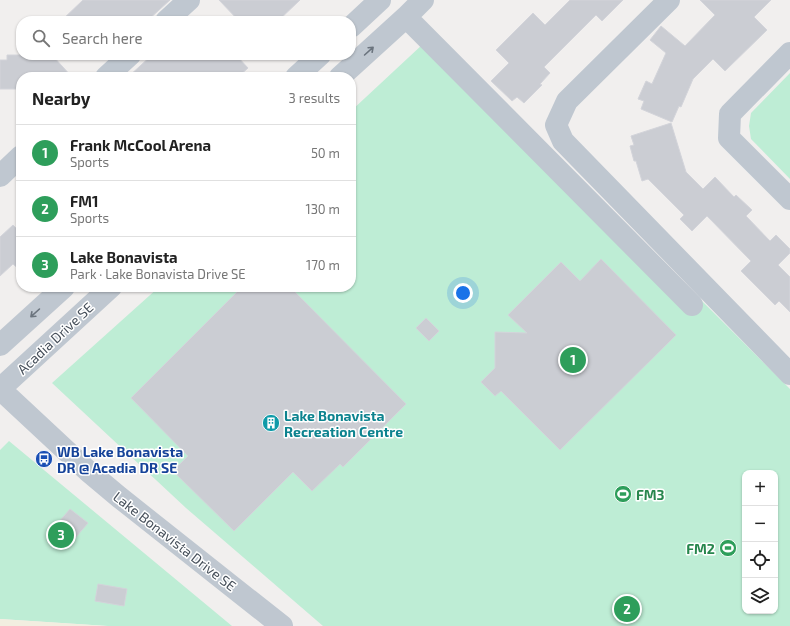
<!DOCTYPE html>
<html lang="en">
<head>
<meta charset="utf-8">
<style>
  body { margin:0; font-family:"Exo 2",sans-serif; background:#f2f2f2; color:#222 }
  .controls { position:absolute; right:12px; bottom:12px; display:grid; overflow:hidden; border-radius:8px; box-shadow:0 1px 3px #0004 }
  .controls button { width:36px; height:36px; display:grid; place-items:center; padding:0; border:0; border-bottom:1px solid #e0e0e0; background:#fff; color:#222; font:20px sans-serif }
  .you { position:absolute; left:463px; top:293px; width:14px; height:14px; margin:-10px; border:3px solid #fff; border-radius:50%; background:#1a73e8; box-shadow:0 0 0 6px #1a73e833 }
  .badge { display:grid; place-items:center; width:26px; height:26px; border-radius:50%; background:#db2777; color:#fff; font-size:13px; font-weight:700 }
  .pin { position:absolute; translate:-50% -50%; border:2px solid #fff; box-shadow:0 1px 4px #0006 }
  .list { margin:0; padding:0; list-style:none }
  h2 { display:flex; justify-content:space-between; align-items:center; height:52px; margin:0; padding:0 16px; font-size:17px }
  h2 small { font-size:13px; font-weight:400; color:#767676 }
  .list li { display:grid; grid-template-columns:26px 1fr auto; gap:12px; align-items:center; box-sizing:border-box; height:56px; padding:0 16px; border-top:1px solid #e0e0e0 }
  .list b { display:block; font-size:15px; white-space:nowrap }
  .list p { margin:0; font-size:13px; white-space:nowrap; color:#767676 }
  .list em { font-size:13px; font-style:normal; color:#767676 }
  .icon { flex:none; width:22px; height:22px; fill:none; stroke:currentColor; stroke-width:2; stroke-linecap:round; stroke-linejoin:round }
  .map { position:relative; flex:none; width:790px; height:626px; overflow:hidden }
  .search { position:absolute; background:#fff; box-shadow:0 1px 3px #0004; left:16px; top:16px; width:340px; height:44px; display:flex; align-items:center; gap:10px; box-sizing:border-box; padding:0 14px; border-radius:16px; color:#767676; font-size:15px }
  .panel { position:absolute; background:#fff; box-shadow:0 1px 3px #0004; left:16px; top:72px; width:340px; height:220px; border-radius:16px }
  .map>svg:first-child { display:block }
  .green { fill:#beedd5; fill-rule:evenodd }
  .sand { fill:#f2eee0 }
  .building { fill:#cbcdd3; stroke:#d3d4da }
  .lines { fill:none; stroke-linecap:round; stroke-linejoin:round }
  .minor { stroke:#bfc7d0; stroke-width:22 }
  .oneway { stroke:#6b747e }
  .labels { text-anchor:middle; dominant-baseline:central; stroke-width:3; stroke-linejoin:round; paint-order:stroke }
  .street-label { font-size:14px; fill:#47505b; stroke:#fff }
  .culture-label { font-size:14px; font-weight:bold; fill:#0d838f; stroke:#fff; text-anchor:start }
  .transit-label { font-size:14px; font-weight:bold; fill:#164399; stroke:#fff; text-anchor:start }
  .leisure-label { font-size:14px; font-weight:bold; fill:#27864d; stroke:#fff; text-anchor:start }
</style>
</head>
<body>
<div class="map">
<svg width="790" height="626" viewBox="0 0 790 626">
  <rect width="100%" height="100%" fill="#f1efee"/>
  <path class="green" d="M423 44 608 209 706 305 790 389V626H323L186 508 52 383 159 287H351V111ZM745 473H775V611H745Z
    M790 73V179L751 139 749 126 751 113Z
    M9 441 232 626H108L0 619V450Z"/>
  <path class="sand" d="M0 619 107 626H108H0Z"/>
  <path class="building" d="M83 0H170L147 21H61Z
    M219 0H300L278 21H239Z
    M570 0H623L602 21 596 15 544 67 550 73 540 84 542 85 524 103 517 97 512 101 491 81 509 63 496 50 533 13 545 25Z
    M700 0H771L754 17 767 30 725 71 713 59 693 79 681 107 679 106 672 122 641 109 644 101 638 99 646 81 652 84 666 53 650 40 661 26 685 46 715 15Z
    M7 55H52L72 77H21V89H0V60H7Z
    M152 55H236L248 68 238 77H128Z
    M671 123 686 172 703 189 715 177 734 197 736 195 752 210 746 216 770 241 776 235 790 249V253L778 265 790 277V312L779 301 775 305 741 271 751 261 707 216 692 231 680 219 684 215 648 179 642 181 636 161H634L630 146 634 145 631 136Z
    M13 225 21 233V271L13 264 0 276V237Z
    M601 259 676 335 560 450 501 391 495 396 481 382 495 368V332L527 333 508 315 561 262 580 281Z
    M242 287H290L406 404 343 467 340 464 312 491 293 472 234 531 173 471 188 456 131 398Z
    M426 318 439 331 429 341 416 328Z
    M70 509 88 523 70 544 52 530Z
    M98 584 127 589 124 606 95 601Z"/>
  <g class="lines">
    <path class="minor" d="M669 0 567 101 556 125 563 141 790 374
      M406 17 692 305
      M166 21 189 0
      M351 27 380 0
      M790 53 730 114 729 138 790 199
      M106 77 130 55
      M296 77 320 55
      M340 77 406 17 423 0
      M0 176 21 156
      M0 345 64 287
      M0 389 88 471 119 497 282 626
      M0 389 111 287"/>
  </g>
  <defs><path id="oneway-shaft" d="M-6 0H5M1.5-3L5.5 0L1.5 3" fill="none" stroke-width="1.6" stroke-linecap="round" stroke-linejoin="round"/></defs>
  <g class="oneway">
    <use href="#oneway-shaft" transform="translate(369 51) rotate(-42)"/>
    <use href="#oneway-shaft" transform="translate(35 313) rotate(138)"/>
  </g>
  <defs>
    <symbol id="building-disc" viewBox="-11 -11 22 22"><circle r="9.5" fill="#0f9aa8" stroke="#fff"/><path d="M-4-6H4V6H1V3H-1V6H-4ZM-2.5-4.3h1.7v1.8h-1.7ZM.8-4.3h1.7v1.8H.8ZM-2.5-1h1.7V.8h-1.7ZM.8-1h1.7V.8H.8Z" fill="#fff"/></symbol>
    <symbol id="bus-disc" viewBox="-11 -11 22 22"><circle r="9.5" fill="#1a4fb4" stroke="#fff"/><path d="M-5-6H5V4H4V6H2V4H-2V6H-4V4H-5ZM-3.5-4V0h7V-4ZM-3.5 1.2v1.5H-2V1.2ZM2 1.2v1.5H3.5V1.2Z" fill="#fff"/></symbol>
    <symbol id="stadium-disc" viewBox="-11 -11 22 22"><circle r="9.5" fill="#2e9e5b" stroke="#fff"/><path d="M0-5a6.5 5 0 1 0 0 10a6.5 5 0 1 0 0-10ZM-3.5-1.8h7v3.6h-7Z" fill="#fff"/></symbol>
  </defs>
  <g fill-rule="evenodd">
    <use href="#building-disc" x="261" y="413" width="20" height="20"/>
    <use href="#bus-disc" x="34" y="449" width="20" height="20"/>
    <use href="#stadium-disc" x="613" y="484" width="20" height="20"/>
    <use href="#stadium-disc" x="718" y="538" width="20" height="20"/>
  </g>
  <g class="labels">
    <g class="street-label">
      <text transform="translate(55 338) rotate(-43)">Acadia Drive SE</text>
      <text transform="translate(175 541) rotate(38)">Lake Bonavista Drive SE</text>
    </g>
    <g class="culture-label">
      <text x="284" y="415">Lake Bonavista<tspan x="284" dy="16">Recreation Centre</tspan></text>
    </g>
    <g class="transit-label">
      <text x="57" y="451">WB Lake Bonavista<tspan x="57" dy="16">DR @ Acadia DR SE</tspan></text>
    </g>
    <g class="leisure-label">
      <text x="636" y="494">FM3</text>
      <text x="715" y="548" text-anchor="end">FM2</text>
    </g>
  </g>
</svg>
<div class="controls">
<button>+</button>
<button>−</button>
<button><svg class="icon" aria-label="locate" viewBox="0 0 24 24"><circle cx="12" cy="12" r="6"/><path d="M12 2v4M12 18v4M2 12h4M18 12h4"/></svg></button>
<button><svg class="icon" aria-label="layers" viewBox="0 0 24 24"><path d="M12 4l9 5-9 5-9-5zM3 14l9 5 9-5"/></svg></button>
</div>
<div class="you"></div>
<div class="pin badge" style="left:573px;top:360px;background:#2e9e5b">1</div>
<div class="pin badge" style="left:627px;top:609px;background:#2e9e5b">2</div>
<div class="pin badge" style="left:61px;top:535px;background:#2e9e5b">3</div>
<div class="search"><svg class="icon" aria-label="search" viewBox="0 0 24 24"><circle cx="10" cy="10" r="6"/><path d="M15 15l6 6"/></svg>Search here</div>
<section class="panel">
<h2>Nearby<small>3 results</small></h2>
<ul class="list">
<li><span class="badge" style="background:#2e9e5b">1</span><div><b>Frank McCool Arena</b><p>Sports</p></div><em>50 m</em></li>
<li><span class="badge" style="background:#2e9e5b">2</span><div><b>FM1</b><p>Sports</p></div><em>130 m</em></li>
<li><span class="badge" style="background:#2e9e5b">3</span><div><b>Lake Bonavista</b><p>Park · Lake Bonavista Drive SE</p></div><em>170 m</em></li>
</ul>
</section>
</div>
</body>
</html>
